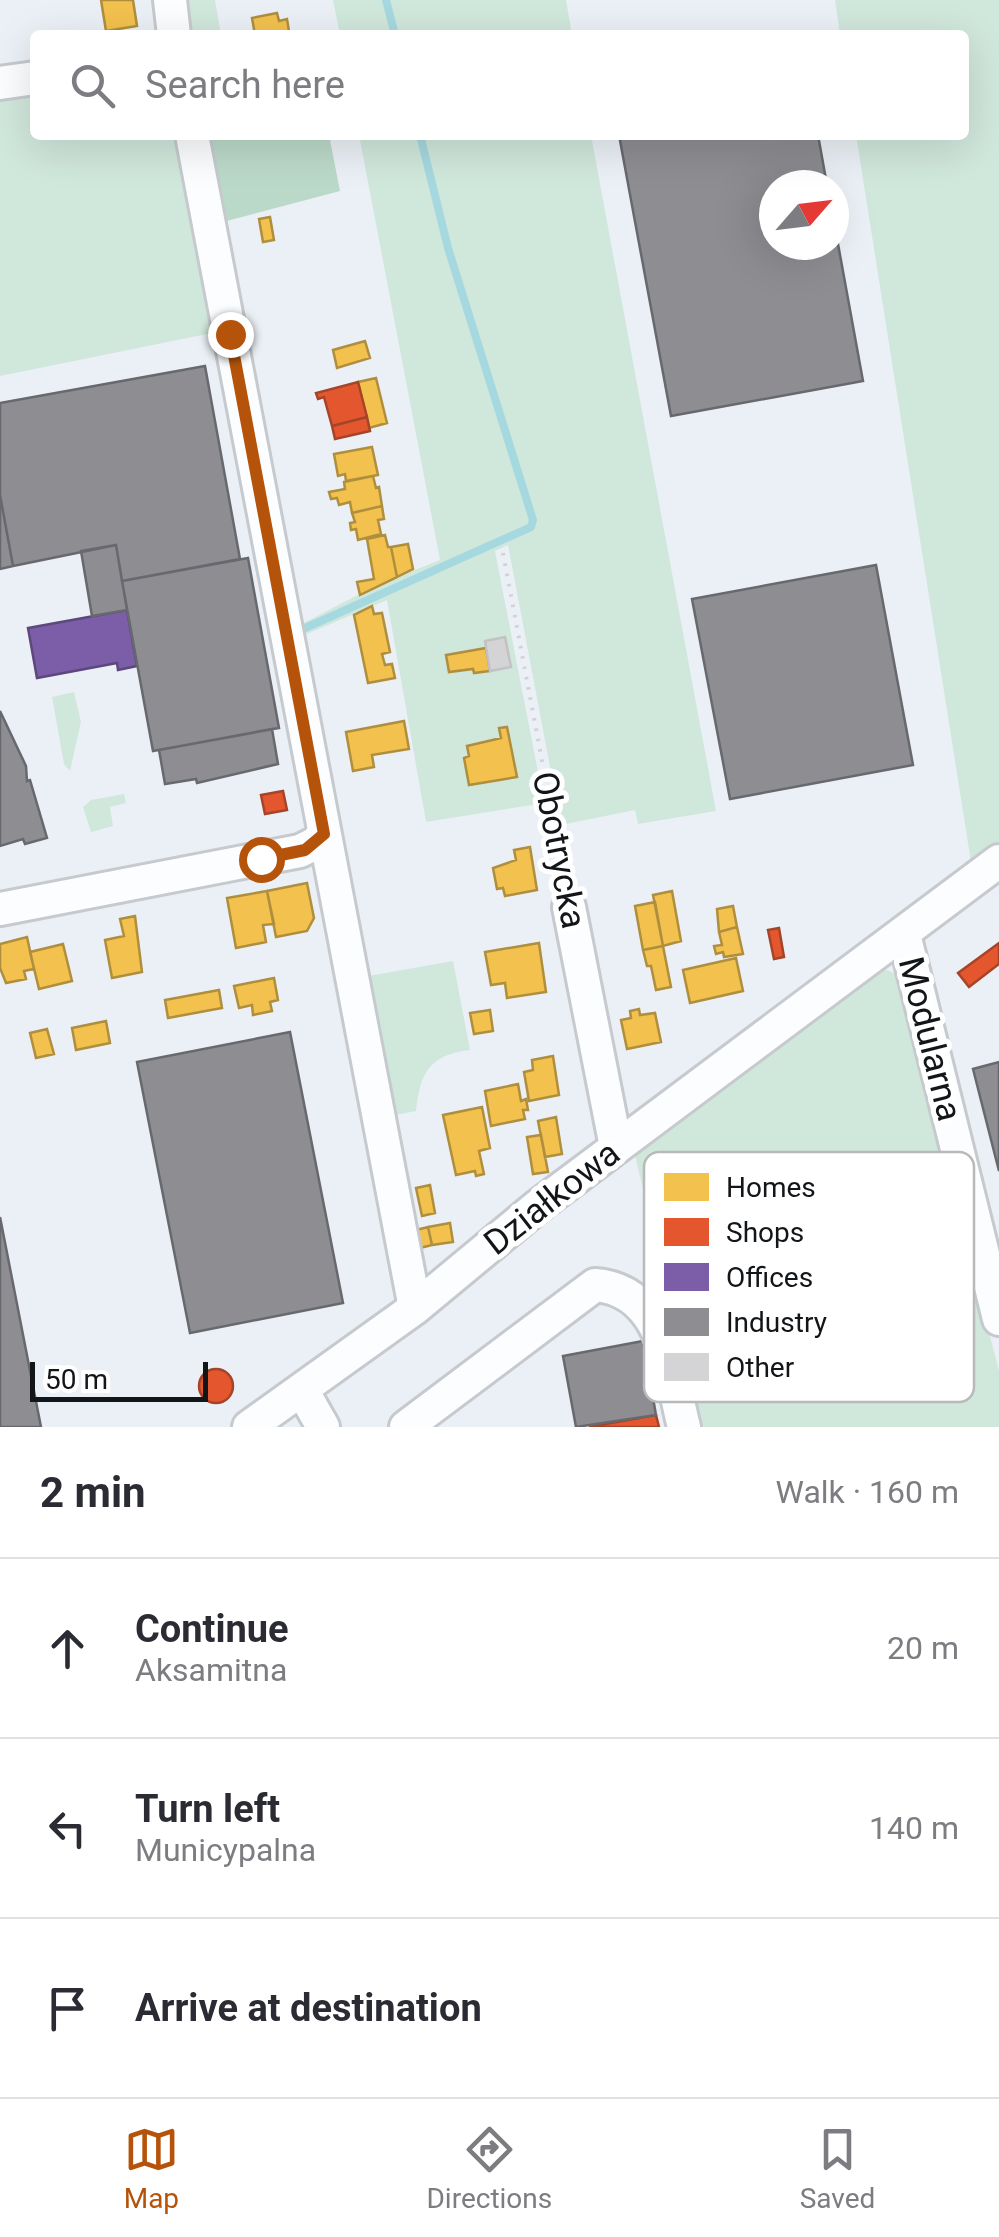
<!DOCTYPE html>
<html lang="en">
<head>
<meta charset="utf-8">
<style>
  body { margin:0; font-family:Roboto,sans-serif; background:#f2f2f3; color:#2b2b33 }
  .compass { position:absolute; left:759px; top:170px; width:90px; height:90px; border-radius:50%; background:#fff; box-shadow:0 10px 40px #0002; rotate:62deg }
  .scale { position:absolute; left:30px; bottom:25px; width:178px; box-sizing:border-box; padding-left:10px; border:5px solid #131619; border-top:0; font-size:28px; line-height:35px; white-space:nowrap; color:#131619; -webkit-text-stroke:8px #fff; paint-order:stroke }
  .stop { position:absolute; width:30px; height:30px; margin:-22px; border:8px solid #b45309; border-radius:50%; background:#fff }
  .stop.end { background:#b45309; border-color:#fff; box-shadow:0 2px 10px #0008 }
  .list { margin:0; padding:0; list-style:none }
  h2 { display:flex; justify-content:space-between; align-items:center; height:130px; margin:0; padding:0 40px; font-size:42px }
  h2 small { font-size:32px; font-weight:400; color:#7c7c81 }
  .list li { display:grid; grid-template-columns:65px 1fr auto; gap:30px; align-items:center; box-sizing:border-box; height:180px; padding:0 40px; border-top:2px solid #e1e1e2 }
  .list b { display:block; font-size:38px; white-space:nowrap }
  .list p { margin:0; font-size:32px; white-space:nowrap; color:#7c7c81 }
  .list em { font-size:32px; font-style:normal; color:#7c7c81 }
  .icon { flex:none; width:55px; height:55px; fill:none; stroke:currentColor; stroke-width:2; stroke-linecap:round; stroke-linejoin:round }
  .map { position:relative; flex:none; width:999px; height:1427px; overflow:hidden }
  .search { position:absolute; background:#fff; box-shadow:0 10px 40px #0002; left:30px; right:30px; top:30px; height:110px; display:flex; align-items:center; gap:25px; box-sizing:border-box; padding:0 35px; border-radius:10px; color:#7c7c81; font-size:38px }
  .sheet { height:670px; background:#fff }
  nav { display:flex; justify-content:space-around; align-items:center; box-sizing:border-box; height:140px; border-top:2px solid #e1e1e2; background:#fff; font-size:28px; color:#7c7c81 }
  nav a { display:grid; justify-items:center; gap:5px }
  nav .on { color:#b45309 }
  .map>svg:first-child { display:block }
  .green { fill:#d0e7dc }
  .forest { fill:#bbd9c9 }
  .homes { fill:#f2c14e; stroke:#af8e3e; stroke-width:2.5 }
  .shops { fill:#e4572e; stroke:#a54428; stroke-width:2.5 }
  .offices { fill:#7b5ea7; stroke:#5c487c; stroke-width:2.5 }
  .industry { fill:#8d8d92; stroke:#68696e; stroke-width:2.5 }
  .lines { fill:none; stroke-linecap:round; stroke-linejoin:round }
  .stream { stroke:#a6d8e0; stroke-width:8 }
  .building { fill:#d4d4d6; stroke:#c2c2c4; stroke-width:2.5 }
  .minor-casing { stroke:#c6cace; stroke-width:38 }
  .path { stroke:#d2d2d4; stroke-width:4; stroke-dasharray:2.5 8; stroke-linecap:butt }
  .minor { stroke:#fcfdfe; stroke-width:32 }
  .route { stroke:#b45309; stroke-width:12 }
  .labels { text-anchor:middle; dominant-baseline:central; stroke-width:10; stroke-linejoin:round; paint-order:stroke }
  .street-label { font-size:35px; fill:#131619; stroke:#fff }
  .key { fill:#fff; stroke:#b8b9ba; stroke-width:2.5 }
  .key-label { font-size:28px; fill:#131619 }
</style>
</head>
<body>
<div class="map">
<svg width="999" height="1427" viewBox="0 0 999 1427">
  <rect width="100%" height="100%" fill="#ebf0f6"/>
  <path class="green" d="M181 0H215L221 35H187Z
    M333 0H566L572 35H340Z
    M835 0H999V848L971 862 856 135H964V35H840Z
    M35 89V135H182L217 332 0 376V94Z
    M359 135H591L716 811 638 824 635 810 561 825 508 545 495 551 544 803 426 822 387 600 302 636 300 625 375 586 440 560Z
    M74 692 81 722 70 771 64 764 52 697Z
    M124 794 126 803 110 807 113 826 91 832 83 807 91 800Z
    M453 961 470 1050C429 1055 420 1073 416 1111L390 1116 363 977Z
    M887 970 896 974 901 993 999 1371V1427H702L635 1156 871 972Z"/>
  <path class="forest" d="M206 135H329L340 191 223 222Z"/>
  <path class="homes" d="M101 0H133L137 26 106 31Z
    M277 13 279 21 287 19 289 31 282 35H255L252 18Z
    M270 217 274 240 263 242 259 219Z
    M365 341 370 358 337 368 333 350Z
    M376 378 387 423 369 428 358 382Z
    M372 447 378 475 346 481 345 474 338 476 334 454Z
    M373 476 376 488 379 487 382 506 352 513 350 502 339 505 337 498 331 499 329 492 345 489 344 482Z
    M382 506 384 519 378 520 381 534 358 540 356 529 351 530 350 523 355 522 352 513Z
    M385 535 388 547H391L397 577 360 595 357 582 374 579 367 539Z
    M408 544 413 569 397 577 391 547Z
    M372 606 374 614 382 613 390 652 382 654 385 665 392 664 395 678 368 683 354 615Z
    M486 648 490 671 474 673 473 669 449 672 446 655Z
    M404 721 409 749 372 755 374 767 353 771 346 732Z
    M507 727 517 777 469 785 464 758 469 756 467 746 501 738 499 728Z
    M530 847 537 890 505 896 503 888 497 889 493 868 516 860 514 850Z
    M307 883 314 918 307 931 276 937 267 891Z
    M267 891 274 924 263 925 266 942 236 948 227 898Z
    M672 891 681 941 663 946 653 895Z
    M655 902 663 946 643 950 635 906Z
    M733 906 737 927 719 932 717 909Z
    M135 916 142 972 112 978 105 940 124 936 120 919Z
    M737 927 743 954 724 957 723 952 716 954 714 946 722 945 719 932Z
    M27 937 34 969 24 971 26 979 6 983 0 968V944Z
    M539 943 546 992 507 998 505 983 491 985 485 952Z
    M63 944 72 981 39 989 30 952Z
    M663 946 671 987 656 990 651 966H647L643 950Z
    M736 958 743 991 690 1003 683 970Z
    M274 978 278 1000 270 1002 272 1011 253 1015 252 1005 239 1008 234 986Z
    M219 990 222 1008 168 1018 165 1000Z
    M639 1009 640 1015 655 1013 661 1042 627 1049 621 1020 631 1018 630 1011Z
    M490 1010 493 1031 474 1034 470 1013Z
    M106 1021 110 1043 76 1050 72 1028Z
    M47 1029 54 1054 36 1058 30 1033Z
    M553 1056 559 1095 529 1101 524 1072 533 1070 532 1060Z
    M518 1084 521 1101 526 1099 528 1110H523L525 1119 491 1126 485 1091Z
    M482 1107 490 1148 479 1151 484 1174 476 1176 475 1171 456 1175 443 1115Z
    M556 1117 562 1154 545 1157 538 1121Z
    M541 1135 548 1172 533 1174 527 1137Z
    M430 1185 435 1213 422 1216 416 1188Z
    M450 1223 453 1242 432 1245 428 1227Z
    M428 1227 432 1245 420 1248 416 1230Z"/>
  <path class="shops" d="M358 382 367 417 332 426 324 397 318 399 316 393Z
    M367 417 370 431 335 439 332 426Z
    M283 791 287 810 265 814 261 795Z
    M779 928 784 957 774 959 768 930Z
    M999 943V964L969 987 958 973Z
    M199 1386a17 17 0 1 1 34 0a17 17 0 1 1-34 0Z
    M656 1415 659 1427H589Z"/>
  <path class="offices" d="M127 610 137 666 118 670 117 663 37 678 28 628Z"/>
  <path class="industry" d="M619 135H818L827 185H774V245H834V222L863 381 671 416Z
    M205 366 240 559 122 581 116 545 13 566 0 495V403Z
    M0 495 13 566 0 569Z
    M116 545 127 610 92 616 81 551Z
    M248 558 279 728 153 751 122 581Z
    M876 565 913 765 730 799 692 599Z
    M0 711 26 766 27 781 30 780 47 838 25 844 23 839 0 846Z
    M272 729 278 764 197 783 196 779 165 784 159 750Z
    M290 1032 343 1303 190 1333 137 1062Z
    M999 1062V1171L973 1069Z
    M0 1217 41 1427H0Z
    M643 1341 656 1415 576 1427 563 1356Z"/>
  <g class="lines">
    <path class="stream" d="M386 0 395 35
      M303 629 531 527 533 520 448 248 420 135"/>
  </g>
  <path class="building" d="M505 637 511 667 490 671 485 641Z"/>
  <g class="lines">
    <defs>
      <path id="minor" d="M170 0 174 35
        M0 83 35 78
        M192 135 415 1308
        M569 907 616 1147
        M0 909 300 851 316 843 324 833
        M904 934 999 1319
        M302 1390 323 1427
        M249 1427 415 1308 538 1206 999 861
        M406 1427 595 1285C665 1290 670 1373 684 1427"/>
    </defs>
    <use href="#minor" class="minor-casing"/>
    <path class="path" d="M503 553 564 878"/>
    <use href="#minor" class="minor"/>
  </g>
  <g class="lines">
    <path class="route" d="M230 334 324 834 305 850 261 859"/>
  </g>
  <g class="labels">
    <g class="street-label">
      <text transform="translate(559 850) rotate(79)">Obotrycka</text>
      <text transform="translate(930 1039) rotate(76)">Modularna</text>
      <text transform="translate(552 1198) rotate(-38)">Działkowa</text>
    </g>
  </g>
  <rect x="644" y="1152" width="330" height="250" rx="15" class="key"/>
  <rect x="664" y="1173" width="45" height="28" fill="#f2c14e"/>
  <rect x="664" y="1218" width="45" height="28" fill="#e4572e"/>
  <rect x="664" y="1263" width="45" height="28" fill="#7b5ea7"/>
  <rect x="664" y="1308" width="45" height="28" fill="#8d8d92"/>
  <rect x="664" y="1353" width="45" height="28" fill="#d4d4d6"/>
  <g class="key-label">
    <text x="726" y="1197">Homes</text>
    <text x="726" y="1242">Shops</text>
    <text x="726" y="1287">Offices</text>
    <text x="726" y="1332">Industry</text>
    <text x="726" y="1377">Other</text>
  </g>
</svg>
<svg class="compass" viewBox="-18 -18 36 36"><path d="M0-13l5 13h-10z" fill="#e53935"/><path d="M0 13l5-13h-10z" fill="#7c7c81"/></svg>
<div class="scale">50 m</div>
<div class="stop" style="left:261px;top:859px"></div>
<div class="stop end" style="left:230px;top:334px"></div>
<div class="search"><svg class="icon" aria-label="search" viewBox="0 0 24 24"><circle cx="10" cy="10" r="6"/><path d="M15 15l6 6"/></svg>Search here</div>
</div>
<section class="sheet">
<h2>2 min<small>Walk · 160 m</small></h2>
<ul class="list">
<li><svg class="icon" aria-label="ahead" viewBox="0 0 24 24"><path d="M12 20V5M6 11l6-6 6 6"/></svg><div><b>Continue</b><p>Aksamitna</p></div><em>20 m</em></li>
<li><svg class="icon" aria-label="left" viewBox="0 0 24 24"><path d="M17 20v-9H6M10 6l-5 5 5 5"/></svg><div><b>Turn left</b><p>Municypalna</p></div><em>140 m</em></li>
<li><svg class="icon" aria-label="arrive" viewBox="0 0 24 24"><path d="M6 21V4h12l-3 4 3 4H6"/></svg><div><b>Arrive at destination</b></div></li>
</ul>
</section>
<nav>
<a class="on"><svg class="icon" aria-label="map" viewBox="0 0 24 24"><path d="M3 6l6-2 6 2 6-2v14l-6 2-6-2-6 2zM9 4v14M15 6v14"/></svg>Map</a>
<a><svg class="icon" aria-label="directions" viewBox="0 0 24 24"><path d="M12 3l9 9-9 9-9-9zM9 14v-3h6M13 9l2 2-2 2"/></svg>Directions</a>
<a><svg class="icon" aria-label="saved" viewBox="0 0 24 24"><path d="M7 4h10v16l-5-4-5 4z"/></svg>Saved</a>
</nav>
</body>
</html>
